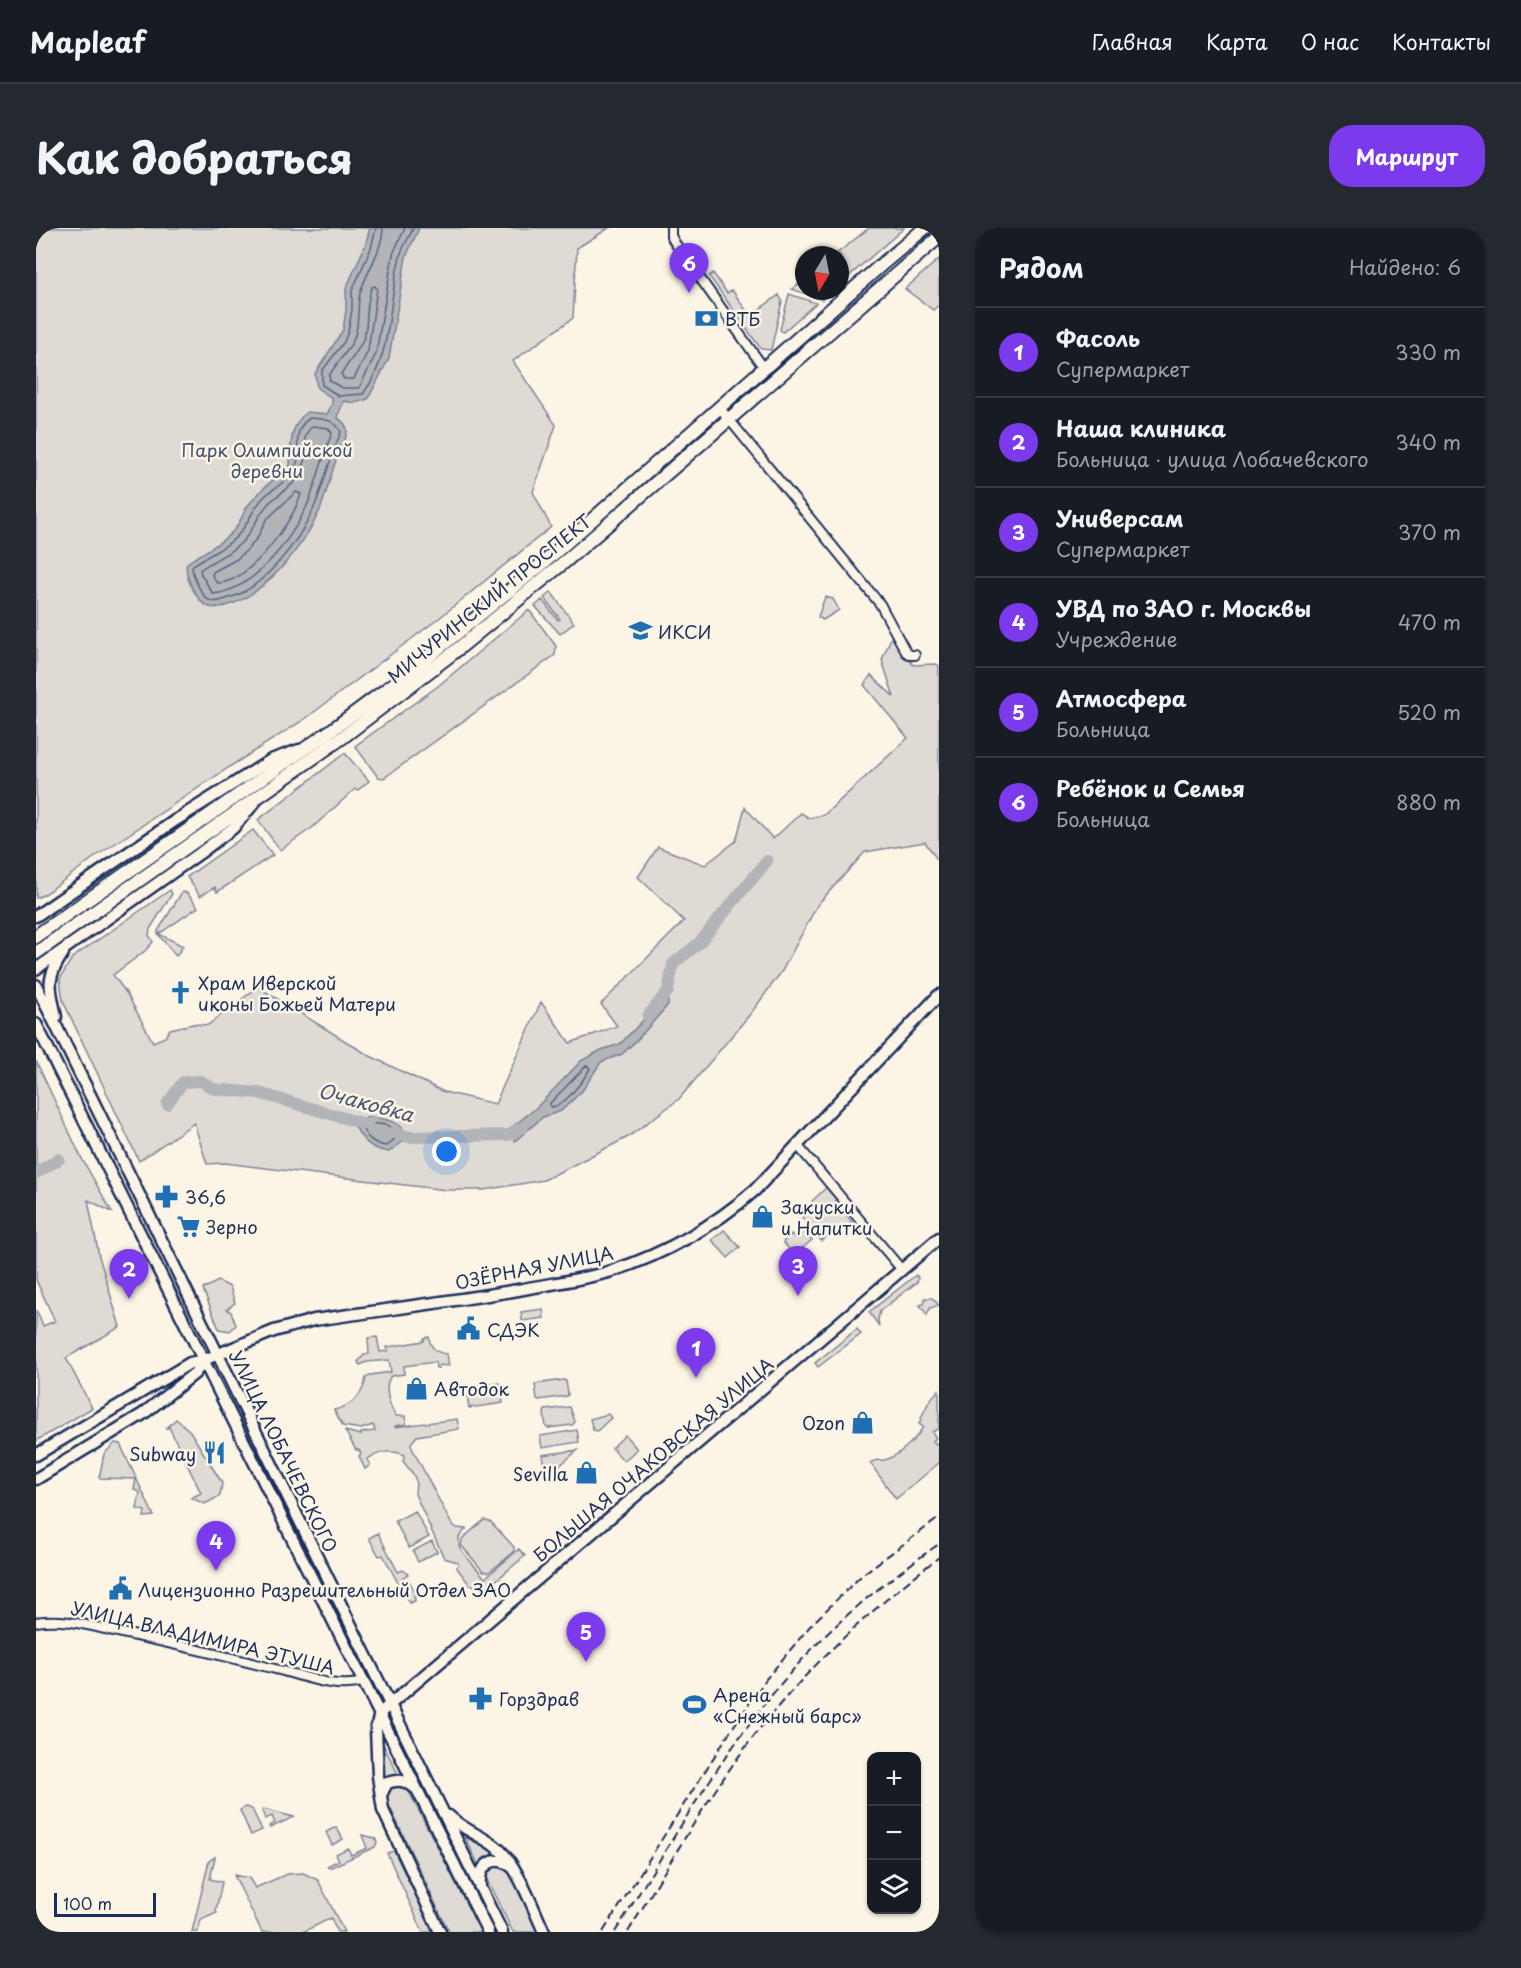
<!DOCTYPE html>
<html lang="ru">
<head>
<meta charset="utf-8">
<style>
  body { margin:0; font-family:"Playpen Sans",sans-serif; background:#242831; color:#f1f3f6 }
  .controls { position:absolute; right:18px; bottom:18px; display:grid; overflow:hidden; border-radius:12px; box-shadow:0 2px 4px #0004 }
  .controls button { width:54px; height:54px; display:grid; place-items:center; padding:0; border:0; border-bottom:2px solid #363941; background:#171b24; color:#f1f3f6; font:30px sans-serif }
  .compass { position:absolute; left:759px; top:18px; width:54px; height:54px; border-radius:50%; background:#171b24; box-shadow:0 2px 4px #0004; rotate:190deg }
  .scale { position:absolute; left:18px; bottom:15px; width:102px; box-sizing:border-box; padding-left:6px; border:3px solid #1b2f5e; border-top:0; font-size:16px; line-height:21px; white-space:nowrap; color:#1b2f5e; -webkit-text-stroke:4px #fcf5e5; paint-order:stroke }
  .you { position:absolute; left:411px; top:924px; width:21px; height:21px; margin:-15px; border:4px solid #fff; border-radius:50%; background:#1a73e8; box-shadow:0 0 0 9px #1a73e833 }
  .badge { display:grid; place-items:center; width:39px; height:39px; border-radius:50%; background:#7c3aed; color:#fff; font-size:20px; font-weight:700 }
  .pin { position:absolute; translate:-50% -50px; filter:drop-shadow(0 2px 3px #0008) }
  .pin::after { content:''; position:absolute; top:32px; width:21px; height:18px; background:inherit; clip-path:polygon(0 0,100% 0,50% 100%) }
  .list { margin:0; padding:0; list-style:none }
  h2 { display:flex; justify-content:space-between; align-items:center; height:78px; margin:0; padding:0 24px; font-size:26px }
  h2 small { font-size:20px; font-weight:400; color:#9ea1a6 }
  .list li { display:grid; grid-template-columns:39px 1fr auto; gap:18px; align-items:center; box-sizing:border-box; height:90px; padding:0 24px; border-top:2px solid #363941 }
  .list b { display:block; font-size:22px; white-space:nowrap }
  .list p { margin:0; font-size:20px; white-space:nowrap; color:#9ea1a6 }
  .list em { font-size:20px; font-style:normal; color:#9ea1a6 }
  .icon { flex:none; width:33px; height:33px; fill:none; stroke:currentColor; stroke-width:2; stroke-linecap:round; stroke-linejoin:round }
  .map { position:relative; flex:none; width:903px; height:1704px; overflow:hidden; border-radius:24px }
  header { display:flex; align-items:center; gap:36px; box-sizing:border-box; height:84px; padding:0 30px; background:#171b24; border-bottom:2px solid #363941 }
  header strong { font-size:28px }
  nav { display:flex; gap:33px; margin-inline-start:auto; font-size:21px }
  .intro { display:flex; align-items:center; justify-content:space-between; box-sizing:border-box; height:144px; padding:0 36px }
  h1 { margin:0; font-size:42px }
  .button { padding:15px 27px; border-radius:24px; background:#7c3aed; color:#fff; font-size:21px; font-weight:700 }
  main { display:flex; gap:36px; padding:0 36px }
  aside { flex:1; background:#171b24; border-radius:24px; box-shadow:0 2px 4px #0004 }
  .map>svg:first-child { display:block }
  .green { fill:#dfdbd4; stroke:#7d8599; stroke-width:1.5 }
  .water { fill:#b2b4b8; stroke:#767f94; stroke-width:1.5 }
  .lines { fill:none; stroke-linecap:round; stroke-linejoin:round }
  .shore { stroke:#576482; stroke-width:1.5 }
  .river { stroke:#b2b4b8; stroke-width:12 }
  .street-casing { stroke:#1b2f5e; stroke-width:12 }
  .secondary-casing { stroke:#1b2f5e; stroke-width:15 }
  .primary-casing { stroke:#1b2f5e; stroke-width:16 }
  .street { stroke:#fcf5e5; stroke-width:8 }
  .secondary { stroke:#fcf5e5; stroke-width:10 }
  .primary { stroke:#fcf5e5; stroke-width:12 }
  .rail { stroke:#1b2f5e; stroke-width:2; stroke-dasharray:9 4.5; stroke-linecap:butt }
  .primary-bridge-casing { stroke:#1b2f5e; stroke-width:16; stroke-linecap:butt }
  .primary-bridge { stroke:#fcf5e5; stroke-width:12 }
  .labels { text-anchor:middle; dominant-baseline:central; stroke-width:5; stroke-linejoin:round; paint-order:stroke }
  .poi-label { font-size:18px; fill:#1b2f5e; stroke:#fcf5e5; text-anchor:start }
  .park-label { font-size:18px; fill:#425176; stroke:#fcf5e5 }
  .street-label { font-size:18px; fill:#1b2f5e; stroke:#fcf5e5 }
  .water-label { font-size:20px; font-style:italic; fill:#485779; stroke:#fcf5e5 }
</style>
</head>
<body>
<header>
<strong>Mapleaf</strong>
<nav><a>Главная</a><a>Карта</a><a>О нас</a><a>Контакты</a></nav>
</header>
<div class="intro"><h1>Как добраться</h1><a class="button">Маршрут</a></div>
<main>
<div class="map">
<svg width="903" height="1704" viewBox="0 0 903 1704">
  <rect width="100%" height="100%" fill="#fcf5e5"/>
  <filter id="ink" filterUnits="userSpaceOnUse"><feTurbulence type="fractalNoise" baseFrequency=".0167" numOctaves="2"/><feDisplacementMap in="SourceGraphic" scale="12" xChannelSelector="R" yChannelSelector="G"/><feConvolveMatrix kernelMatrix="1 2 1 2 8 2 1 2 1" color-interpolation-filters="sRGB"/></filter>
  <g filter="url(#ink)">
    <path class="green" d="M0 0H573L541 20 537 90 477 133 520 197 497 264 515 299 402 391 269 491 201 534 59 629 9 666 0 670Z
      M833 0H868L804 56V27H799Z
      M903 31V77L897 82 869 61Z
      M677 45 691 65 696 62 714 88 743 67 746 73 735 122 725 121 673 48Z
      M768 52V63H796L786 72 756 61Z
      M753 66 780 75 747 104 744 102Z
      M515 364 538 395 524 406 499 378 506 372 522 392 524 391 508 370Z
      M789 369 797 371 803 382 787 392 782 389Z
      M493 382 520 418 519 427 348 550 342 549 319 518 402 458Z
      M856 407 877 437 900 436 903 438V634L889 614 829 624 782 676 746 743 715 785 643 871 592 909 508 952 447 962H410L189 935 171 936 158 895 103 933 27 773 24 751 36 730 134 662 136 666 114 701 113 707 117 714 109 723 77 747 91 766 117 814 129 809 134 801 157 796 172 797 222 759 332 827 408 864 459 876 505 774 534 815 581 798 565 776 648 693 602 649 622 619 669 637 700 613 709 579 737 611 765 585 773 590 788 587 872 510 828 457 835 447 858 469 846 432Z
      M309 525 333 553 322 562 319 561 276 600 244 622 222 592Z
      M217 602 237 627 181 664 179 659 164 668 151 649Z
      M146 664 151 665 162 679 123 706 147 718 140 728 122 706V703Z
      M0 833 45 929 76 984 52 972 63 1028 84 1099 30 1130 56 1180 0 1213V1082L7 1098 19 1093 0 1052Z
      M794 956 799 962 800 974 816 994 803 1006 799 1002 785 1013 774 997 766 990 776 980V973Z
      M688 1002 704 1019 692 1030 676 1012Z
      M766 1002 776 1012 762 1024 754 1022 747 1014 755 1006 758 1009Z
      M880 1047 882 1050 881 1054 844 1083 842 1091 843 1098 833 1084Z
      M182 1053 194 1059 199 1075 191 1081 195 1084 200 1097 194 1103 183 1101 167 1061Z
      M889 1070H896L903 1077 894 1080 891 1087 884 1077 888 1076Z
      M507 1081 508 1090 486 1093 485 1084Z
      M821 1101 825 1106 782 1139 779 1135Z
      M341 1109 344 1124 352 1123 351 1119 388 1113V1110L393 1109C394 1120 400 1125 411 1126L413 1138 403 1137V1140H400L399 1134 368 1138V1146L355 1148C347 1158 353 1178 360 1188H369L370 1196 359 1198V1199L421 1191 423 1201 381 1208 375 1215 376 1220 416 1297 421 1300 430 1301 423 1309V1318L428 1326 449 1350 483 1321 489 1328 452 1359 434 1357 421 1340 422 1334 408 1330 379 1266 380 1253 377 1246 367 1233 369 1227C354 1221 345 1224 331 1231L334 1237 329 1241 323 1228 325 1226 323 1222H320L309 1203 325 1207V1205L339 1203 337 1197 325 1201 307 1198 298 1182C315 1178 327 1168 330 1150L334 1147 355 1144 353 1132 331 1134 324 1137 322 1134 328 1127 333 1126 332 1110Z
      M528 1152 530 1153 532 1166 531 1168 503 1172 501 1171 499 1156Z
      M464 1155 467 1175 433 1180 430 1160Z
      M903 1162V1200L896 1204 900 1210 897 1213 900 1216 903 1214V1235L860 1271 834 1235C840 1230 845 1234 852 1231 866 1225 880 1211 887 1199L883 1196C887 1184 894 1170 903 1162Z
      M534 1179 539 1194 536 1197 512 1200 510 1199 508 1185 509 1182Z
      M572 1186 575 1190 561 1203 557 1202 554 1191Z
      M140 1191 154 1203 186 1255 184 1268 169 1276 155 1270 165 1265 133 1199 129 1201Z
      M541 1202 543 1214 506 1220 504 1208Z
      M589 1207 601 1221 588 1233 576 1220Z
      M79 1215 84 1216 118 1288 108 1289 109 1283 101 1281 104 1265 102 1263 98 1262 100 1251 63 1250 68 1226Z
      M542 1222 510 1249 506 1227Z
      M379 1283 393 1309 373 1320 359 1293Z
      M448 1292 454 1293 478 1319V1324L453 1344 447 1343 425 1317 426 1311Z
      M342 1305 362 1344 367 1342 372 1346 366 1350 369 1354 373 1353 378 1362 379 1373 373 1375 347 1327 343 1328 333 1310Z
      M396 1313 401 1324 382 1334 377 1323Z
      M346 1514 364 1550 347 1554 345 1515Z
      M359 1558H366L373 1564 445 1704H413L351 1573C351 1565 351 1561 359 1558Z
      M210 1579 216 1581 226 1602 215 1607 204 1582Z
      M227 1581 258 1589 234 1600 233 1598 239 1595 236 1588 229 1591 226 1583Z
      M300 1599 307 1611 296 1617 290 1604Z
      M326 1607 339 1610 341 1614 339 1619 293 1640 291 1638 303 1632 300 1626 312 1620 315 1627 331 1620Z
      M429 1609 462 1626 449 1630 443 1638Z
      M358 1623 398 1704H387L351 1625Z
      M179 1629 174 1651 186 1654 180 1683 181 1685 165 1692 162 1704H156L173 1633Z
      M461 1638H466L473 1644 502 1704H477L452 1654 451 1646 455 1640Z
      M267 1645 282 1652 308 1704H301L295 1690 267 1704H226L198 1647 213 1650 219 1660 251 1646Z"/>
    <path class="water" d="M334 0H383L370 29 353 130 332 171 318 175 308 173 301 189C305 192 311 196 311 203 312 208 302 226 300 232 294 249 290 268 283 284 267 319 229 366 193 377 179 381 170 382 161 368 155 359 148 346 151 335 166 324 185 317 197 303 204 296 206 287 211 279 221 265 238 250 252 241L254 237C255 217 253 198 271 184L291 186 296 176V170L281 160 279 146 307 102 310 82V61L329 18Z
      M632 763V777L602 811 586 826 565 834 546 863 525 883 507 889 479 913 473 907 475 900 500 880 545 833 565 822 584 816 623 776Z
      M332 889C348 891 365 892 373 909L353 924C332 921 324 910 316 892Z"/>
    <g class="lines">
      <path class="shore" d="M340 0 335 20 316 63V82L312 104 308 114 286 143V157L303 168 327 166C358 125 351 73 365 25 368 16 374 9 377 0
        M347 0C346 22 332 42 325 62 321 72 323 92 320 104 316 121 301 133 293 148L294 153 306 160H323L340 126 357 26 369 0
        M339 58 341 61 332 123 318 151H308L305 146C313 133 323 124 328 109 333 93 329 73 336 59Z
        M274 190C287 191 299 191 305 204 294 229 288 257 277 282 263 313 227 361 193 370 183 373 176 377 168 368 163 360 156 348 156 338 171 327 190 321 202 307 213 295 216 281 228 269 237 260 253 253 259 241 268 224 252 204 274 190Z
        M277 198 292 200 296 205C286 229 281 256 270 280 253 314 218 362 177 366L165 346 164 342C178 331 195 326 207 313 218 301 222 286 234 274 244 265 257 258 265 246 274 231 261 209 277 198Z
        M260 264 265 266C257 294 212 356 181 355L176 347 177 344 201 331 212 321 222 309 230 292Z
        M551 837 554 841C547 853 528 879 515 879L514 875Z
        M332 895 351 897 362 904 363 907 351 918C339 917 328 909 326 897Z"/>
      <path class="river" d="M612 788 632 763 637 736 663 715 731 633
        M131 876 147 854 165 853 178 861 223 865 332 897
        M357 904 373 909 473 907 487 899
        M0 945 23 931"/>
      <defs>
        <path id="street" d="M635 0V8L639 15 728 140
          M683 179 844 376 870 424 874 427H879
          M762 918 866 1042
          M0 1394C29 1389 57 1399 86 1405 140 1416 193 1429 247 1443 273 1450 301 1461 327 1454"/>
        <path id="secondary" d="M0 688 140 592 235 532 263 522
          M0 741 164 625 197 600 219 574
          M0 757 466 1704
          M20 789C14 759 9 752 27 725
          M0 796 452 1704
          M0 1227 154 1135 168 1132 238 1103 278 1092C346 1082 414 1074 482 1062 513 1056 545 1052 576 1043 628 1026 678 998 719 962L903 767
          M0 1251 107 1186 159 1145 168 1132
          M345 1567 351 1555C362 1551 370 1552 379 1560
          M413 1588C427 1602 445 1607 460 1619 479 1632 498 1682 508 1704
          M444 1657C442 1637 459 1625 476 1639
          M404 1704 347 1582 342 1548 340 1501 344 1485 903 1010"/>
        <path id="primary" d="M63 664 293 504 371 446 506 336 845 37 889 0
          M71 675 307 509 417 425 532 331 903 9"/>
      </defs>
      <use href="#street" class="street-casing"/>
      <use href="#secondary" class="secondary-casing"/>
      <use href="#primary" class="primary-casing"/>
      <use href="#street" class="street"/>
      <use href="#secondary" class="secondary"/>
      <use href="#primary" class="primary"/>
      <path class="rail" d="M567 1704 695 1502 730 1451 775 1397 827 1346 903 1290
        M579 1704C641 1606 698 1501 780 1417 817 1379 860 1346 903 1316
        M592 1704C641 1624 688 1538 752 1467 797 1416 849 1371 903 1329"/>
      <defs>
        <path id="primary-bridge" d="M0 708 63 664
          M0 725 71 675"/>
      </defs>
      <use href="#primary-bridge" class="primary-bridge-casing"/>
      <use href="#primary-bridge" class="primary-bridge"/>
    </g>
  </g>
  <defs>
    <symbol id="bank-bare" viewBox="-9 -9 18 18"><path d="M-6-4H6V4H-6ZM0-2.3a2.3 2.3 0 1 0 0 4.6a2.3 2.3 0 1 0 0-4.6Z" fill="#1f6fb2" stroke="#fcf5e5" stroke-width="2.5" paint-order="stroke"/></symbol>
    <symbol id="university-bare" viewBox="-9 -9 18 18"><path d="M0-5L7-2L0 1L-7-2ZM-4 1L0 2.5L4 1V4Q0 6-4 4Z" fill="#1f6fb2" stroke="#fcf5e5" stroke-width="2.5" paint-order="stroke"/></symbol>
    <symbol id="church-bare" viewBox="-9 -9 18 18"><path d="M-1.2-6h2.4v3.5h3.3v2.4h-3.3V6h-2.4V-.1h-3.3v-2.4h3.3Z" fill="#1f6fb2" stroke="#fcf5e5" stroke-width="2.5" paint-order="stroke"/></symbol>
    <symbol id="pharmacy-bare" viewBox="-9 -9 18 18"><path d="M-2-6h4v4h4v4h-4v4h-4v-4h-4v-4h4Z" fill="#1f6fb2" stroke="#fcf5e5" stroke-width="2.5" paint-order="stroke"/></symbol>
    <symbol id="shop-bare" viewBox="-9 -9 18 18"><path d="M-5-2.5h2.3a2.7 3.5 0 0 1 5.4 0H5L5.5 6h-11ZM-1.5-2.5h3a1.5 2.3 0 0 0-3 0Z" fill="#1f6fb2" stroke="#fcf5e5" stroke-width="2.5" paint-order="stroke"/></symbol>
    <symbol id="supermarket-bare" viewBox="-9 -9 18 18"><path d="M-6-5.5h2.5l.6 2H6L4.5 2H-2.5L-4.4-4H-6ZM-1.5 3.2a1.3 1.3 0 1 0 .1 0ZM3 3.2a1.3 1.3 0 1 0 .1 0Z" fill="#1f6fb2" stroke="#fcf5e5" stroke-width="2.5" paint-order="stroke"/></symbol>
    <symbol id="civic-bare" viewBox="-9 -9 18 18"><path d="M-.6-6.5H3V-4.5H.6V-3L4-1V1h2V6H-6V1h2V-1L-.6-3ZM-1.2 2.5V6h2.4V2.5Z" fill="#1f6fb2" stroke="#fcf5e5" stroke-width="2.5" paint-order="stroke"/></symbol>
    <symbol id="restaurant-bare" viewBox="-9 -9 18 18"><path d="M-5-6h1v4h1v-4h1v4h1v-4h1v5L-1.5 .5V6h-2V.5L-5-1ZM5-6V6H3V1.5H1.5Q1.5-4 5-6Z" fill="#1f6fb2" stroke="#fcf5e5" stroke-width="2.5" paint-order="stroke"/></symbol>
    <symbol id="stadium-bare" viewBox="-9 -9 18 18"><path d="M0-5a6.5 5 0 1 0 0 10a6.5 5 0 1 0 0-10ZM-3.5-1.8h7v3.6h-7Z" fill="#1f6fb2" stroke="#fcf5e5" stroke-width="2.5" paint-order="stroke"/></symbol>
  </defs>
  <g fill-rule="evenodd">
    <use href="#bank-bare" x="654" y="74" width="33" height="33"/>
    <use href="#university-bare" x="588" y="386" width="33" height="33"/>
    <use href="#church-bare" x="128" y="748" width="33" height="33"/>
    <use href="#pharmacy-bare" x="114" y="952" width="33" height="33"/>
    <use href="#shop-bare" x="710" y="972" width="33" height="33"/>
    <use href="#supermarket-bare" x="136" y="982" width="33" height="33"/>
    <use href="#civic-bare" x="416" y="1084" width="33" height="33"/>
    <use href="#shop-bare" x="364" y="1144" width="33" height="33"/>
    <use href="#shop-bare" x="810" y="1178" width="33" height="33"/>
    <use href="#restaurant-bare" x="162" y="1208" width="33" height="33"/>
    <use href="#shop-bare" x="534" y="1228" width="33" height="33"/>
    <use href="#civic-bare" x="68" y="1344" width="33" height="33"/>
    <use href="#pharmacy-bare" x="428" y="1454" width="33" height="33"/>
    <use href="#stadium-bare" x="642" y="1460" width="33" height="33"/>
  </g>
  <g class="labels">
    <g class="poi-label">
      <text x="689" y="90">ВТБ</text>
      <text x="622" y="403">ИКСИ</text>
      <text x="162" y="754">Храм Иверской<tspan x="162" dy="21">иконы Божьей Матери</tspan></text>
      <text x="149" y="968">36,6</text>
      <text x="745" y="978">Закуски<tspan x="745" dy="21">и Напитки</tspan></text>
      <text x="170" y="998">Зерно</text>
      <text x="451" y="1101">СДЭК</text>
      <text x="398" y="1160">Автодок</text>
      <text x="809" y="1194" text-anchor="end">Ozon</text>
      <text x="160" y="1225" text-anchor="end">Subway</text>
      <text x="532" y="1245" text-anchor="end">Sevilla</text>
      <text x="102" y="1361">Лицензионно Разрешительный Отдел ЗАО</text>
      <text x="677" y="1466">Арена<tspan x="677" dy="21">«Снежный барс»</tspan></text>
      <text x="463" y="1470">Горздрав</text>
    </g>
    <g class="park-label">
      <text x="231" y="221">Парк Олимпийской<tspan x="231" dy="21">деревни</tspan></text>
    </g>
    <g class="street-label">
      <text transform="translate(453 370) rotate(-39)">МИЧУРИНСКИЙ ПРОСПЕКТ</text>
      <text transform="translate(498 1039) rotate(-11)">ОЗЁРНАЯ УЛИЦА</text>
      <text transform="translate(248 1223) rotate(64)">УЛИЦА ЛОБАЧЕВСКОГО</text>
      <text transform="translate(617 1231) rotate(-40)">БОЛЬШАЯ ОЧАКОВСКАЯ УЛИЦА</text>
      <text transform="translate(167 1409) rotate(13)">УЛИЦА ВЛАДИМИРА ЭТУША</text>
    </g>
    <g class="water-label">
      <text transform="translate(330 874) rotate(15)">Очаковка</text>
    </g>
  </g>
</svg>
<div class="controls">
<button>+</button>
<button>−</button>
<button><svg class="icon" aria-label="layers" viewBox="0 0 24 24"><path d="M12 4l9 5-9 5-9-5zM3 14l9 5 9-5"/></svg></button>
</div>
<svg class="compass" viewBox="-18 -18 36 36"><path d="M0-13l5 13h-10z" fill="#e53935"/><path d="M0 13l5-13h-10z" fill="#9ea1a6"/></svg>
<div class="scale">100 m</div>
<div class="you"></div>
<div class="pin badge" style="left:660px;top:1150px">1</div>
<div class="pin badge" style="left:93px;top:1071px">2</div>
<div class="pin badge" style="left:762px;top:1068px">3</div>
<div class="pin badge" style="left:180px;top:1343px">4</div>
<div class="pin badge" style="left:550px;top:1434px">5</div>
<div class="pin badge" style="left:653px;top:65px">6</div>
</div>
<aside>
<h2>Рядом<small>Найдено: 6</small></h2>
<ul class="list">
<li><span class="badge">1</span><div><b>Фасоль</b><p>Супермаркет</p></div><em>330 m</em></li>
<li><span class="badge">2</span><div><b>Наша клиника</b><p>Больница · улица Лобачевского</p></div><em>340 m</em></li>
<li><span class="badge">3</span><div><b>Универсам</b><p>Супермаркет</p></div><em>370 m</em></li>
<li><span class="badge">4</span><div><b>УВД по ЗАО г. Москвы</b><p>Учреждение</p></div><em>470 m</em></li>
<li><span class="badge">5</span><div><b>Атмосфера</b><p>Больница</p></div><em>520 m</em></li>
<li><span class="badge">6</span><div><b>Ребёнок и Семья</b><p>Больница</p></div><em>880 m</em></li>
</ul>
</aside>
</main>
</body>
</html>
